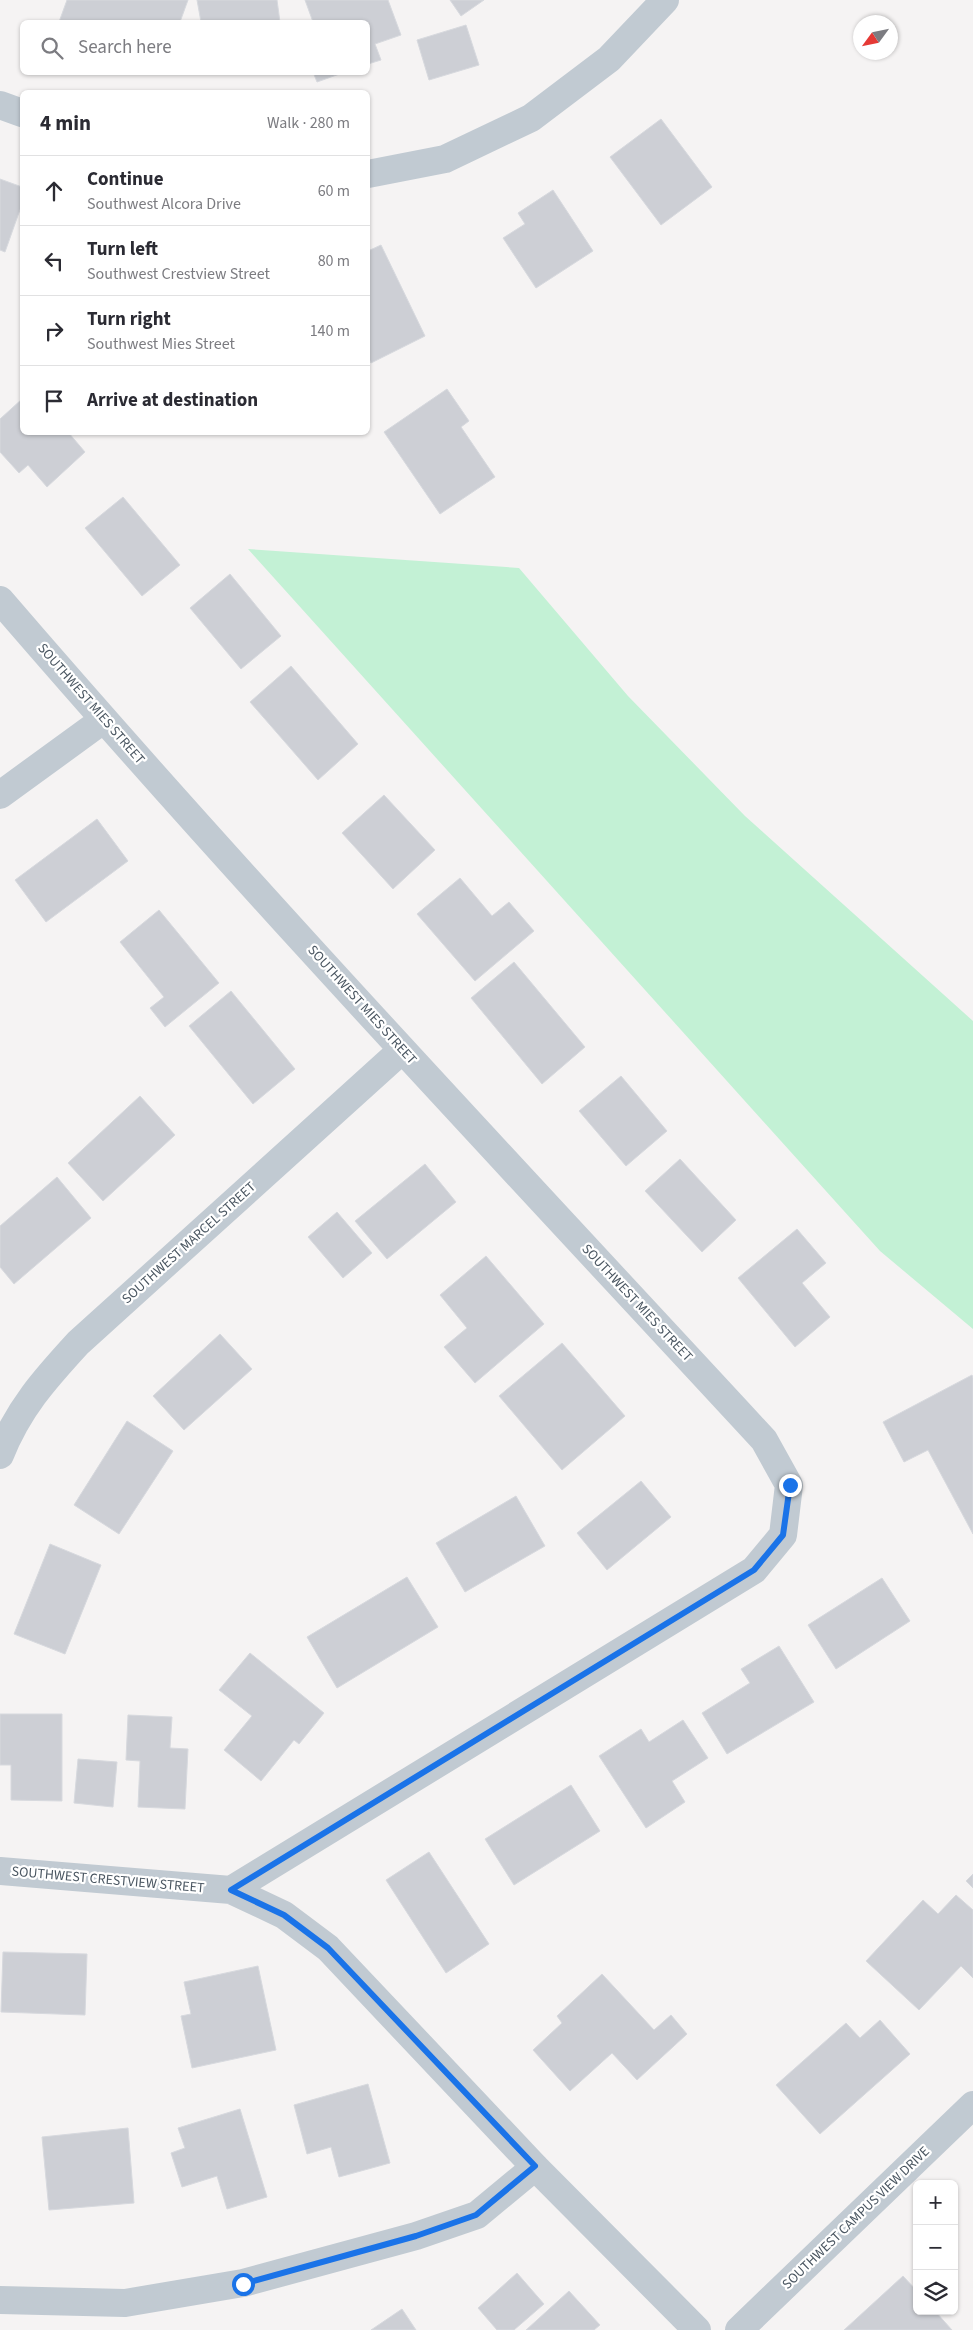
<!DOCTYPE html>
<html lang="en">
<head>
<meta charset="utf-8">
<style>
  body { margin:0; font-family:"Source Sans 3",sans-serif; background:#f2f2f3; color:#2b2b33 }
  .controls { position:absolute; right:15px; bottom:15px; display:grid; overflow:hidden; border-radius:8px; box-shadow:0 1px 4px #0004 }
  .controls button { width:45px; height:45px; display:grid; place-items:center; padding:0; border:0; border-bottom:1px solid #e1e1e2; background:#fff; color:#2b2b33; font:25px sans-serif }
  .compass { position:absolute; left:853px; top:15px; width:45px; height:45px; border-radius:50%; background:#fff; box-shadow:0 1px 4px #0004; rotate:237deg }
  .stop { position:absolute; width:15px; height:15px; margin:-11px; border:4px solid #1a73e8; border-radius:50%; background:#fff }
  .stop.end { background:#1a73e8; border-color:#fff; box-shadow:0 1px 5px #0008 }
  .list { margin:0; padding:0; list-style:none }
  h2 { display:flex; justify-content:space-between; align-items:center; height:65px; margin:0; padding:0 20px; font-size:21px }
  h2 small { font-size:16px; font-weight:400; color:#7c7c81 }
  .list li { display:grid; grid-template-columns:32px 1fr auto; gap:15px; align-items:center; box-sizing:border-box; height:70px; padding:0 20px; border-top:1px solid #e1e1e2 }
  .list b { display:block; font-size:19px; white-space:nowrap }
  .list p { margin:0; font-size:16px; white-space:nowrap; color:#7c7c81 }
  .list em { font-size:16px; font-style:normal; color:#7c7c81 }
  .icon { flex:none; width:28px; height:28px; fill:none; stroke:currentColor; stroke-width:2; stroke-linecap:round; stroke-linejoin:round }
  .map { position:relative; flex:none; width:973px; height:2330px; overflow:hidden }
  .search { position:absolute; background:#fff; box-shadow:0 1px 4px #0004; left:20px; top:20px; width:350px; height:55px; display:flex; align-items:center; gap:12px; box-sizing:border-box; padding:0 18px; border-radius:8px; color:#7c7c81; font-size:19px }
  .panel { position:absolute; background:#fff; box-shadow:0 1px 4px #0004; left:20px; top:90px; width:350px; height:345px; border-radius:8px }
  .map>svg:first-child { display:block }
  .green { fill:#c3f1d5 }
  .building { fill:#cdcfd5; stroke:#d7d9de }
  .lines { fill:none; stroke-linecap:round; stroke-linejoin:round }
  .minor { stroke:#c1cad2; stroke-width:28 }
  .route { stroke:#1a73e8; stroke-width:6 }
  .labels { text-anchor:middle; dominant-baseline:central; stroke-width:4.5; stroke-linejoin:round; paint-order:stroke }
  .street-label { font-size:14px; fill:#4a5661; stroke:#fff }
</style>
</head>
<body>
<div class="map">
<svg width="973" height="2330" viewBox="0 0 973 2330">
  <rect width="100%" height="100%" fill="#f5f3f3"/>
  <path class="green" d="M248 549 519 568 628 696 745 816 973 1021V1329L880 1251Z"/>
  <path class="building" d="M67 0H188L180 22H59Z
    M197 0H277L280 22H201Z
    M305 0H388L401 35 375 44 381 60 368 64V22H313Z
    M450 0H484L461 16Z
    M466 25 479 65 429 80 417 40Z
    M313 72H345L317 82Z
    M661 119 712 187 661 225 610 157Z
    M0 179 22 187V204L5 252 0 250Z
    M553 190 593 251 536 288 503 238 525 224 518 213Z
    M381 245 425 336 371 363 368 356V251Z
    M447 389 469 421 461 427 495 477 440 514 384 432Z
    M22 399V432H68L85 452 47 487 28 465 19 473 0 452V419Z
    M123 497 180 565 142 596 85 528Z
    M230 574 281 636 241 669 190 608Z
    M291 666 358 744 318 780 250 702Z
    M384 795 435 850 393 889 342 833Z
    M97 819 128 861 46 922 15 880Z
    M460 878 492 916 509 902 534 931 475 981 417 914Z
    M159 910 219 983 165 1027 150 1008 164 997 120 942Z
    M514 962 585 1047 542 1084 471 998Z
    M231 991 295 1069 253 1104 189 1026Z
    M621 1076 667 1131 626 1166 579 1111Z
    M140 1096 175 1135 103 1201 68 1163Z
    M680 1159 736 1220 702 1252 645 1191Z
    M425 1164 456 1202 387 1259 355 1221Z
    M57 1177 91 1218 14 1284 0 1267V1226Z
    M337 1212 372 1253 343 1278 308 1237Z
    M797 1229 826 1263 802 1283 830 1317 795 1347 738 1278Z
    M486 1256 544 1324 475 1383 444 1347 467 1328 440 1295Z
    M220 1334 252 1369 184 1430 153 1396Z
    M562 1343 625 1416 562 1470 499 1396Z
    M972 1375 973 1378V1534L928 1450 904 1462 883 1422Z
    M127 1421 173 1451 119 1534 74 1505Z
    M641 1481 671 1517 607 1570 577 1533Z
    M516 1496 545 1546 465 1592 436 1543Z
    M50 1544 101 1565 65 1654 14 1634Z
    M407 1577 438 1627 337 1688 307 1637Z
    M882 1578 910 1621 836 1669 808 1625Z
    M779 1646 814 1702 727 1754 702 1713 750 1683 741 1669Z
    M250 1653 324 1713 299 1744 294 1740 261 1781 224 1750 252 1716 219 1690Z
    M0 1714H62V1801L11 1800V1765H0Z
    M128 1715 172 1717 170 1748 188 1749 185 1809 138 1807 140 1761 126 1760Z
    M683 1720 708 1758 672 1781 685 1802 646 1828 599 1756 641 1729 649 1742Z
    M78 1759 117 1762 113 1807 74 1803Z
    M571 1785 600 1831 514 1885 485 1839Z
    M429 1852 489 1944 446 1973 386 1880Z
    M973 1874V1888L966 1881Z
    M956 1895 973 1910V1978L961 1966 919 2010 866 1961 923 1900 938 1914Z
    M3 1952 87 1954 85 2015 1 2012Z
    M258 1966 276 2050 192 2068 181 2016 191 2014 184 1982Z
    M602 1974 654 2030 671 2015 687 2034 637 2080 612 2053 570 2091 533 2050 562 2023 557 2016Z
    M880 2020 910 2054 820 2134 776 2085 846 2023 860 2038Z
    M368 2084 390 2163 339 2177 331 2147 307 2154 294 2105Z
    M240 2109 267 2197 227 2209 217 2176 182 2187 171 2153 185 2148 178 2128Z
    M128 2128 134 2203 49 2210 42 2137Z
    M517 2273 544 2304 514 2330H497L478 2308Z
    M903 2276 917 2291V2311H935L952 2330H844Z
    M569 2291 600 2325 594 2330H526Z
    M402 2309 416 2330H371Z"/>
  <g class="lines">
    <path class="minor" d="M0 105 22 113
      M368 174 445 159 531 118 609 59 665 0
      M0 600C247 887 507 1162 764 1440L789 1485 783 1535 754 1570 231 1890
      M0 795 103 720
      M0 1455C18 1409 45 1379 78 1343L402 1050
      M0 1871 231 1890 284 1915 328 1948 535 2167 697 2330
      M0 2300 125 2303 243 2283 416 2236 477 2215 535 2167
      M739 2330 973 2105"/>
  </g>
  <g class="lines">
    <path class="route" d="M243 2284 416 2236 476 2215 535 2166 328 1948 284 1915 231 1890 754 1570 783 1535 790 1485"/>
  </g>
  <g class="labels">
    <g class="street-label">
      <text transform="translate(91 704) rotate(49)">SOUTHWEST MIES STREET</text>
      <text transform="translate(362 1005) rotate(48)">SOUTHWEST MIES STREET</text>
      <text transform="translate(189 1243) rotate(-42)">SOUTHWEST MARCEL STREET</text>
      <text transform="translate(637 1303) rotate(47)">SOUTHWEST MIES STREET</text>
      <text transform="translate(108 1880) rotate(5)">SOUTHWEST CRESTVIEW STREET</text>
      <text transform="translate(856 2218) rotate(-44)">SOUTHWEST CAMPUS VIEW DRIVE</text>
    </g>
  </g>
</svg>
<div class="controls">
<button>+</button>
<button>−</button>
<button><svg class="icon" aria-label="layers" viewBox="0 0 24 24"><path d="M12 4l9 5-9 5-9-5zM3 14l9 5 9-5"/></svg></button>
</div>
<svg class="compass" viewBox="-18 -18 36 36"><path d="M0-13l5 13h-10z" fill="#e53935"/><path d="M0 13l5-13h-10z" fill="#7c7c81"/></svg>
<div class="stop" style="left:243px;top:2284px"></div>
<div class="stop end" style="left:790px;top:1485px"></div>
<div class="search"><svg class="icon" aria-label="search" viewBox="0 0 24 24"><circle cx="10" cy="10" r="6"/><path d="M15 15l6 6"/></svg>Search here</div>
<section class="panel">
<h2>4 min<small>Walk · 280 m</small></h2>
<ul class="list">
<li><svg class="icon" aria-label="ahead" viewBox="0 0 24 24"><path d="M12 20V5M6 11l6-6 6 6"/></svg><div><b>Continue</b><p>Southwest Alcora Drive</p></div><em>60 m</em></li>
<li><svg class="icon" aria-label="left" viewBox="0 0 24 24"><path d="M17 20v-9H6M10 6l-5 5 5 5"/></svg><div><b>Turn left</b><p>Southwest Crestview Street</p></div><em>80 m</em></li>
<li><svg class="icon" aria-label="right" viewBox="0 0 24 24"><path d="M7 20v-9h11M14 6l5 5-5 5"/></svg><div><b>Turn right</b><p>Southwest Mies Street</p></div><em>140 m</em></li>
<li><svg class="icon" aria-label="arrive" viewBox="0 0 24 24"><path d="M6 21V4h12l-3 4 3 4H6"/></svg><div><b>Arrive at destination</b></div></li>
</ul>
</section>
</div>
</body>
</html>
